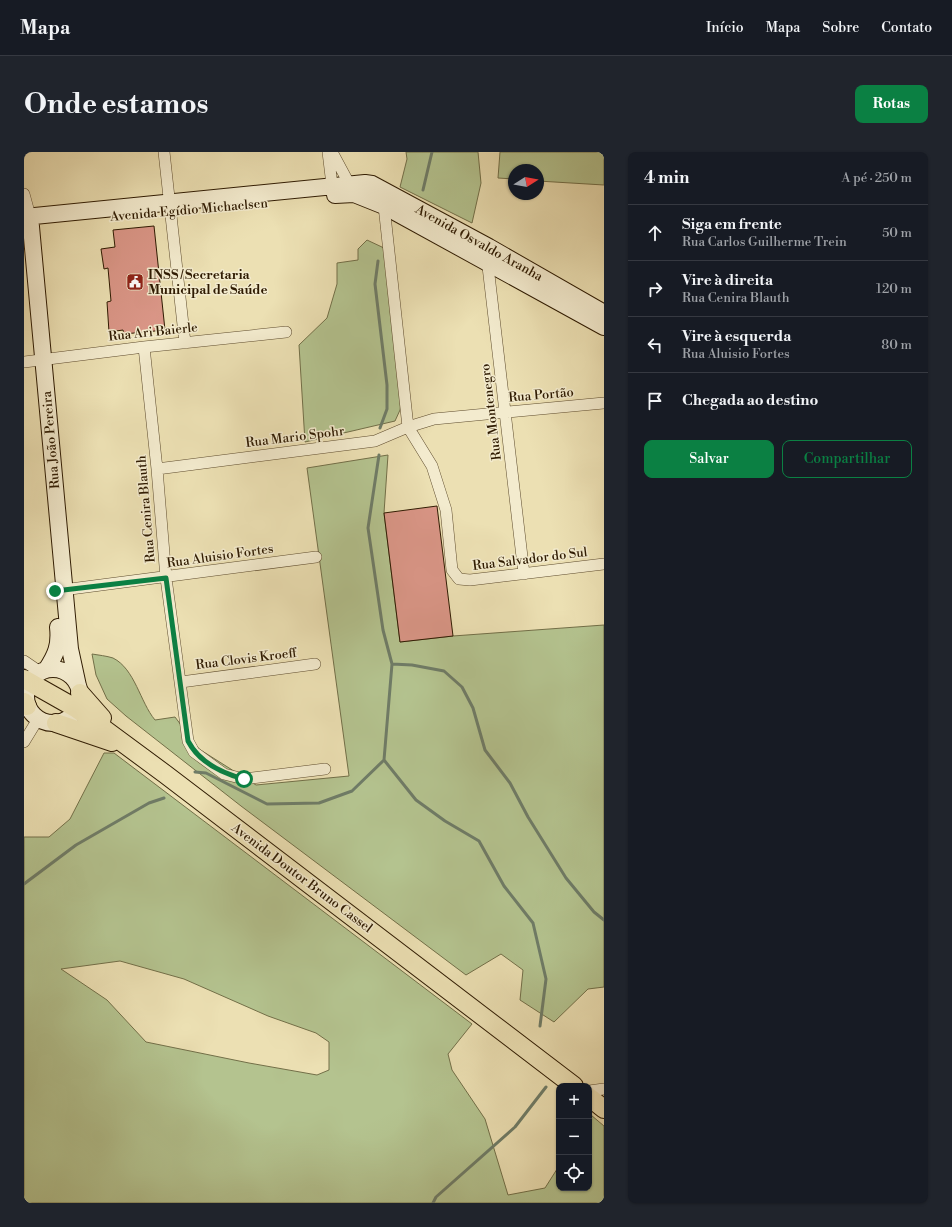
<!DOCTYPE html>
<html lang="pt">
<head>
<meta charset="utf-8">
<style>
  body { margin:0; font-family:"Libre Bodoni",serif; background:#20242c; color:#f1f3f6 }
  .controls { position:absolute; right:12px; bottom:12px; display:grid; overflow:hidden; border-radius:8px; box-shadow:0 1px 3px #0004 }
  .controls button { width:36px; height:36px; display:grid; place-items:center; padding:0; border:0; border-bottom:1px solid #363941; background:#171b24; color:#f1f3f6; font:20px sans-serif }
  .compass { position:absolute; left:484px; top:12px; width:36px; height:36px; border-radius:50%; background:#171b24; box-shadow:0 1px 3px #0004; rotate:79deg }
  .stop { position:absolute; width:12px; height:12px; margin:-9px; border:3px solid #0b8043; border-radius:50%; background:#fff }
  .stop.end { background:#0b8043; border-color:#fff; box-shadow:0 1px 4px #0008 }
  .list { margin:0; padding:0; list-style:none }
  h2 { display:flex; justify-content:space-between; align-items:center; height:52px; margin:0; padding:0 16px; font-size:17px }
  h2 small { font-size:13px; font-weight:400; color:#9ea1a6 }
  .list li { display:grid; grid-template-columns:26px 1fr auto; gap:12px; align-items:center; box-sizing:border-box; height:56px; padding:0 16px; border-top:1px solid #363941 }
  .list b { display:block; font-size:15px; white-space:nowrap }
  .list p { margin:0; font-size:13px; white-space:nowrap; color:#9ea1a6 }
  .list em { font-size:13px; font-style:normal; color:#9ea1a6 }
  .actions { display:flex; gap:8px; padding:12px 16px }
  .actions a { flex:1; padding:9px 0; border:1px solid #0b8043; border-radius:8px; text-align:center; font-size:14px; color:#0b8043 }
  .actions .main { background:#0b8043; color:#fff }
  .icon { flex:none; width:22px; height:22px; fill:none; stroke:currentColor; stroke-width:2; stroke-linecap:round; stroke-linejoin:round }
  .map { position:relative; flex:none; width:580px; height:1051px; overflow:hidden; border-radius:8px }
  header { display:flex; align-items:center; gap:24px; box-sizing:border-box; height:56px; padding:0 20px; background:#171b24; border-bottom:1px solid #363941 }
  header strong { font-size:19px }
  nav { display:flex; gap:22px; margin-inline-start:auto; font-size:14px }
  .intro { display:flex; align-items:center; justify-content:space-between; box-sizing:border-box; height:96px; padding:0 24px }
  h1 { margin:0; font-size:28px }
  .button { padding:10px 18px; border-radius:8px; background:#0b8043; color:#fff; font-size:14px; font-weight:700 }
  main { display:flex; gap:24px; padding:0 24px }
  aside { flex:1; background:#171b24; border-radius:8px; box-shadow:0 1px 3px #0004 }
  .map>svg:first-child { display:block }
  .green { fill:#b4c38f; stroke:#726f48; fill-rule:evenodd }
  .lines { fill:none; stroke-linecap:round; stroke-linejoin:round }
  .stream { stroke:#6f7c67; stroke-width:3 }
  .building { fill:#da9687; stroke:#2f1b02 }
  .street-casing { stroke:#5e4c2e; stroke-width:12 }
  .secondary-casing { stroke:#2f1b02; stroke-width:18 }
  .primary-casing { stroke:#2f1b02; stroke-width:20 }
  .street { stroke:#f3ebce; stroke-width:11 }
  .secondary { stroke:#f3ebce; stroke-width:16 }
  .primary { stroke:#ece0b3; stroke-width:18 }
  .route { stroke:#0b8043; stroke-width:5 }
  .labels { text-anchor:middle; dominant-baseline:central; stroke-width:3; stroke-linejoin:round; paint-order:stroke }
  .street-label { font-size:13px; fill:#2f1b02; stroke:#f3ebce }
  .poi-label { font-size:13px; font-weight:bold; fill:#2f1b02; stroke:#f3ebce; text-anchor:start }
</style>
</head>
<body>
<header>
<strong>Mapa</strong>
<nav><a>Início</a><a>Mapa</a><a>Sobre</a><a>Contato</a></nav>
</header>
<div class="intro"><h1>Onde estamos</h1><a class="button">Rotas</a></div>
<main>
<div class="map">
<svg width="580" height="1051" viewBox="0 0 580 1051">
  <rect width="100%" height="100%" fill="#ece0b3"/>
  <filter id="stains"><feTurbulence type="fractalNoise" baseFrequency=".005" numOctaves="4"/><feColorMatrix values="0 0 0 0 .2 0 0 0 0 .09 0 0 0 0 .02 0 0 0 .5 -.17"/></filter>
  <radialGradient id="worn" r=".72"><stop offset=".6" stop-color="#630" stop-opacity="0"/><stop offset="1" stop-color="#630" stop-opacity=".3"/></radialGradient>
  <path class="green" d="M382 0H454L457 31 448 71 376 35 383 7Z
    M476 0H580V33L514 29V18H490V27L474 26Z
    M343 88 360 96 379 240 376 258 371 269 281 290 275 193 303 166 313 132V111L334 108V97Z
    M364 303 360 361 376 490 429 484 580 473V835L564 837 530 870 496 848 499 818 477 802 442 823 217 654 102 564 83 547 72 523 68 502C74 503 83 504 89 506 111 517 116 550 131 568L151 565 175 597 232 633 325 624 283 316Z
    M80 601H90L448 872 424 902 428 918 461 967 484 1043 521 1036 535 1014V1036H565V967L567 963 580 974V1051H0V685H25L46 667ZM96 809 160 827 244 864 292 881 305 890V918L293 923 225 911 122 890 83 848 37 817Z"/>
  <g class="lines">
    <path class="stream" d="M399 38 408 0
      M354 109 351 132 363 233V257L356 276
      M368 512 388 513 420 519 438 535 449 556 461 598 486 631 504 665 542 726 570 760 580 768
      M360 608 392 648 421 669 455 689 480 734 509 771 522 827 516 874
      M171 620 182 621 243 652 295 651 328 639 360 608 368 512 359 478 344 376 355 303
      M0 732 52 693 125 651 140 646
      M409 1051 412 1045 491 975 522 935"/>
  </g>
  <path class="building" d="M130 74 141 178 100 182 99 178 85 180 83 150 87 149 84 116 80 117 77 97 91 95 89 78Z
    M413 354 429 484 376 490 360 361Z"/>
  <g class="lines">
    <defs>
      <path id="street" d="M140 0 161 191
        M304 0 309 41
        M308 0 328 37
        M0 42 6 64
        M360 54 384 275 408 314 422 358 428 418 435 427 446 428 580 412
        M463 106 500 422
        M120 195 133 317 142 426 164 589 170 600 200 622 220 627 301 617
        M0 210 120 195 262 180
        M133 317 351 289 384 275 410 267 580 251
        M31 439 292 405
        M0 509 16 520
        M157 530 291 512
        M0 590 14 567
        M565 939 580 937"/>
      <path id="secondary" d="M311 43 330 42 360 54 580 175
        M6 64 46 497 54 534
        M0 65 341 31 348 32 465 95 580 161
        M2 544a27 27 0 1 1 54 0a27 27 0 1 1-54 0Z
        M22 518C32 503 36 493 34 475"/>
      <path id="primary" d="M0 527 53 557 141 622 550 934
        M56 541 78 566
        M0 550 3 554
        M32 571 88 590
        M565 945 580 957"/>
    </defs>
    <use href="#street" class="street-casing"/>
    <use href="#secondary" class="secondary-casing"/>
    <use href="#primary" class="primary-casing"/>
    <use href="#street" class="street"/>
    <use href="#secondary" class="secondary"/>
    <use href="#primary" class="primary"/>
  </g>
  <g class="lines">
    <path class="route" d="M31 439 142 426 164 589C175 610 197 621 220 627"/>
  </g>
  <defs>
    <symbol id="civic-square" viewBox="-11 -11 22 22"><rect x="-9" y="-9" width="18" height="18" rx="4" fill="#8f2418" stroke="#f3ebce"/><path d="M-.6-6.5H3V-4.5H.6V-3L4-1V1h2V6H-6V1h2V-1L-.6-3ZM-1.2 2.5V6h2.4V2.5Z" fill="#fff"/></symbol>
  </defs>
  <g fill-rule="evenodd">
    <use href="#civic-square" x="101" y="120" width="20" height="20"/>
  </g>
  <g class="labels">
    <g class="street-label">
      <text transform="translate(165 58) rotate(-5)">Avenida Egídio Michaelsen</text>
      <text transform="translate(455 91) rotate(29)">Avenida Osvaldo Aranha</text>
      <text transform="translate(129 180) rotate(-6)">Rua Ari Baierle</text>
      <text transform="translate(517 243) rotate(-5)">Rua Portão</text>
      <text transform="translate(467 260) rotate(-97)">Rua Montenegro</text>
      <text transform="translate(271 285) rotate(-7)">Rua Mario Spohr</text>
      <text transform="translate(27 288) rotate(-95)">Rua João Pereira</text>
      <text transform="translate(122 357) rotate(-95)">Rua Cenira Blauth</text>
      <text transform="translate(196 404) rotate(-8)">Rua Aluisio Fortes</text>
      <text transform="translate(506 407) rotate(-7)">Rua Salvador do Sul</text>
      <text transform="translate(222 507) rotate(-7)">Rua Clovis Kroeff</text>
      <text transform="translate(278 726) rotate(37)">Avenida Doutor Bruno Cassel</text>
    </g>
    <g class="poi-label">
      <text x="124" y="123">INSS / Secretaria<tspan x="124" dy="15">Municipal de Saúde</tspan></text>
    </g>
  </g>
  <rect width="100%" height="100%" filter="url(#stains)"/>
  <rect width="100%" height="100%" fill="url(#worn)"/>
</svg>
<div class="controls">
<button>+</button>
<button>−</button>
<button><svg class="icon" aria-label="locate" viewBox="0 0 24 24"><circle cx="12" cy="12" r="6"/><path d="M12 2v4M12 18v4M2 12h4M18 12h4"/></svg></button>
</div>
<svg class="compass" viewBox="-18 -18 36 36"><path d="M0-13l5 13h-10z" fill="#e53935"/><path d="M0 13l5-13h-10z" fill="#9ea1a6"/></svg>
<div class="stop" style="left:220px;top:627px"></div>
<div class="stop end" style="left:31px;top:439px"></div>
</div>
<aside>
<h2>4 min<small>A pé · 250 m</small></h2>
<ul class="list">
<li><svg class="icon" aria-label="ahead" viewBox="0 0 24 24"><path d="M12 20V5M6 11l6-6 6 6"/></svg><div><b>Siga em frente</b><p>Rua Carlos Guilherme Trein</p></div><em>50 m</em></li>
<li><svg class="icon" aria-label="right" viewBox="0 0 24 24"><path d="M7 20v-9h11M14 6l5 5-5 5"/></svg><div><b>Vire à direita</b><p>Rua Cenira Blauth</p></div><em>120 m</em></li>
<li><svg class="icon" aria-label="left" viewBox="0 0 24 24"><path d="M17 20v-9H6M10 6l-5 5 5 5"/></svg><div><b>Vire à esquerda</b><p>Rua Aluisio Fortes</p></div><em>80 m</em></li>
<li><svg class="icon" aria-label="arrive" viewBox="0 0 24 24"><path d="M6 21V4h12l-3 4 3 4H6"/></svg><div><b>Chegada ao destino</b></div></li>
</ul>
<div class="actions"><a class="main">Salvar</a><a>Compartilhar</a></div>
</aside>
</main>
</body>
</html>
